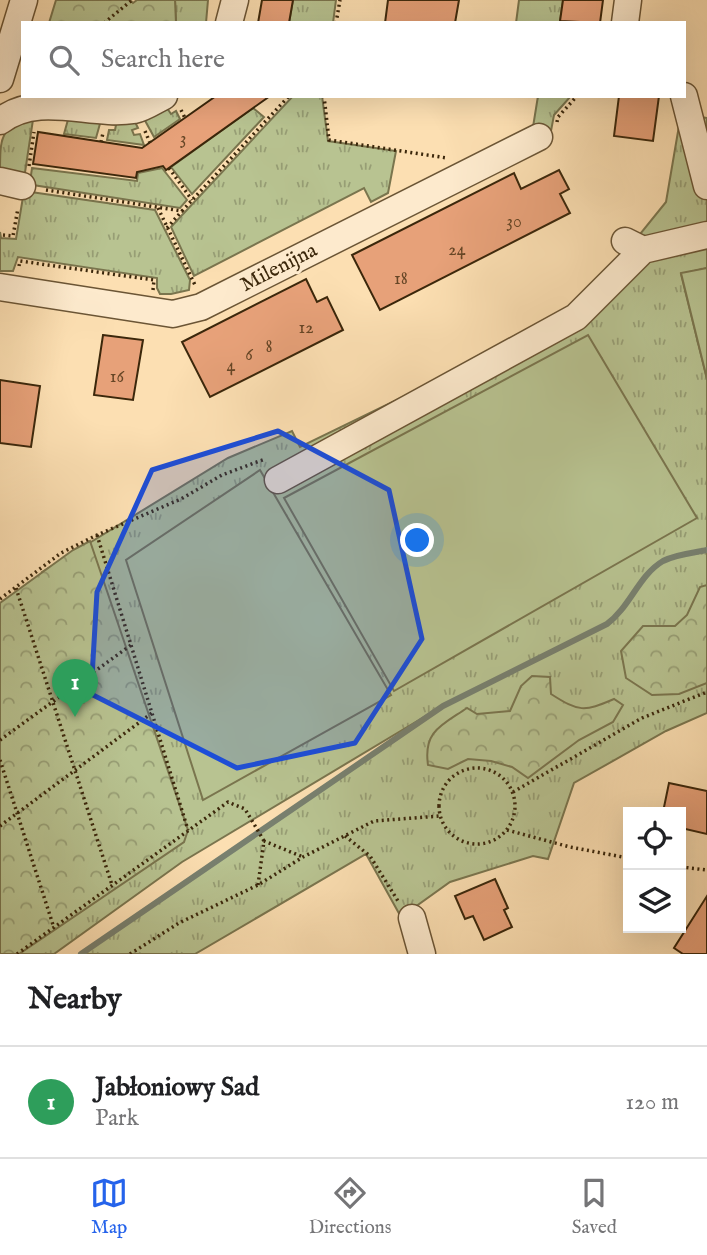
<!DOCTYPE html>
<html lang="en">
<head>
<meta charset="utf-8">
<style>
  body { margin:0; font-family:"IM FELL English",serif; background:#f2f2f2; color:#202124 }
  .controls { position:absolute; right:21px; bottom:21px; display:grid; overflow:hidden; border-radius:0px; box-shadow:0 7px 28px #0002 }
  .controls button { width:63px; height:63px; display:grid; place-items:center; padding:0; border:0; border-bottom:2px solid #e0e0e0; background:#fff; color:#202124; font:35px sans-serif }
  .you { position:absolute; left:418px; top:541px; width:24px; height:24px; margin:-18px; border:5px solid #fff; border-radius:50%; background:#1a73e8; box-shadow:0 0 0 10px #1a73e833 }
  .badge { display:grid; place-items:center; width:46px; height:46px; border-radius:50%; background:#2563eb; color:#fff; font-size:23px; font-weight:700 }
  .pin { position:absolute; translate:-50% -58px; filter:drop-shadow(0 2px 4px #0008) }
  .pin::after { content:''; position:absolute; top:37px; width:24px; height:21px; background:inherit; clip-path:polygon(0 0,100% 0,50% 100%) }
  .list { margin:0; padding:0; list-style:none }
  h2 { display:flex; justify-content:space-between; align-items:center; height:91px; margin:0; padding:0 28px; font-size:30px }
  h2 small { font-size:23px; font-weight:400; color:#757577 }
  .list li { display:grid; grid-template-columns:46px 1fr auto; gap:21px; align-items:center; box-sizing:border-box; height:112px; padding:0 28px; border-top:2px solid #e0e0e0 }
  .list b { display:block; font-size:26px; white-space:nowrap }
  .list p { margin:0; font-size:23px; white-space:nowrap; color:#757577 }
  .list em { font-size:23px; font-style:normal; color:#757577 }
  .icon { flex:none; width:38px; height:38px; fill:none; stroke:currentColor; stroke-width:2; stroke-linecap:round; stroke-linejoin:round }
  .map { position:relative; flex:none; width:707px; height:954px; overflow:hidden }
  .search { position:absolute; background:#fff; box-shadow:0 7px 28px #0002; left:21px; right:21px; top:21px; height:77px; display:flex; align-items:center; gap:18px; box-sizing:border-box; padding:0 24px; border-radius:0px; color:#757577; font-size:26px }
  .sheet { height:203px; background:#fff }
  nav { display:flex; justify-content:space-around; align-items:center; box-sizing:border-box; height:98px; border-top:2px solid #e0e0e0; background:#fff; font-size:19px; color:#757577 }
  nav a { display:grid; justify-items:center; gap:4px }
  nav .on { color:#2563eb }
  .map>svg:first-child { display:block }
  .grass { fill:url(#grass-tufts); stroke:#7a754e; stroke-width:2 }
  .forest { fill:url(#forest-crowns); stroke:#7a754e; stroke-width:2 }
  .garden { fill:#b8c391; stroke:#7a754e; stroke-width:2 }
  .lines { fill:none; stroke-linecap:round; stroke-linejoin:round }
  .stream { stroke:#78806f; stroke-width:6 }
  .building { fill:#e7a179; stroke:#3b270b; stroke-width:2 }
  .minor-casing { stroke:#6b5535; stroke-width:29 }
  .path { stroke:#3b270b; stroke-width:3.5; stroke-dasharray:2 3.5; stroke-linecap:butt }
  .minor { stroke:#fdeacd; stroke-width:26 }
  .marked { fill:#1d4ed8; fill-opacity:0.2; stroke:#1d4ed8; stroke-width:5; stroke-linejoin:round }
  .labels { text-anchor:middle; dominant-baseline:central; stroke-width:6; stroke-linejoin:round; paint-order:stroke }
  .number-label { font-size:18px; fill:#664626 }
  .street-label { font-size:21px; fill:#3b270b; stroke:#fdeacd }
</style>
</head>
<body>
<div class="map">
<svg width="707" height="954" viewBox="0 0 707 954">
  <defs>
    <pattern id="grass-tufts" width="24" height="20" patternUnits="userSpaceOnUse" patternTransform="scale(1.75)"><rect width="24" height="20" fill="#b8c391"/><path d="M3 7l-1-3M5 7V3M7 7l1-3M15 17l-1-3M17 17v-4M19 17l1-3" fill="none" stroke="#979e75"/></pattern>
    <pattern id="forest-crowns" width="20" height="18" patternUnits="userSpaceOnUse" patternTransform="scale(1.75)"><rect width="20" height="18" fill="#b8c391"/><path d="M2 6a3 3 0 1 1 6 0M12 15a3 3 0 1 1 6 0" fill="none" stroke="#979e75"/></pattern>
  </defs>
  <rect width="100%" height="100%" fill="#fcdfb2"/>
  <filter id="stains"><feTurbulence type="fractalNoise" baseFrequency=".00286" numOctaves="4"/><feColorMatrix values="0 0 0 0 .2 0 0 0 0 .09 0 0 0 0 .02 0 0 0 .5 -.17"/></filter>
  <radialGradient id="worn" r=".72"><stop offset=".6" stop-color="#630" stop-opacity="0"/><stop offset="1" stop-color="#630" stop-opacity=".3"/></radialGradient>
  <path class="grass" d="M175 0H208L206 23H176Z
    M293 0H336L333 23H289Z
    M519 0H563L560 21 573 23H516Z
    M293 96H322L328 141 396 151 388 193 371 202 364 188 194 276 171 227Z
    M538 96H571L554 115 551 131 540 134 533 127Z
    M167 108 171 114 176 111 180 119 154 137 142 115Z
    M253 108 264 117 192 194 171 167Z
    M34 113 24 179 0 175C0 133 0 131 34 113Z
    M681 114 707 118V268L681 274 707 379V713L666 731 574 783 548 859 533 856 450 882 401 917 366 854 195 954H81L429 714 182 862 54 954H0L42 572 228 458 292 431 300 447 559 321 607 275 666 202Z
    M69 116 101 120 96 138 64 134Z
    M133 118 138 128 132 130 134 135 140 134 144 145 107 140 109 130H115L116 125 110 124Z
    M32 168 137 181 138 173 162 168 187 200 180 208 33 185 30 182Z
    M24 191 155 210 190 280 189 290 171 294H160L157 288V278L18 257 13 271H0V232L1 238 16 239Z"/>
  <path class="forest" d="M56 0H130L133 3 137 0H175L176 23H49Z
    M90 541 188 830 184 842 19 954H0V603L73 550Z
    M707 585V683L679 694 652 695 626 678 621 651 643 626H675L687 615 700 587Z
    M532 676 550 677 551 694C579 712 584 712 614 699L623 705 613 722 579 740 528 778 512 767 491 761 468 759 448 769 428 765C423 731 442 725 467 708L477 714 510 711 521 686Z"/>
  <path class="garden" d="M707 268V379L681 273Z
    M588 335 697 518 394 691 284 498Z
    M260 470 391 695 203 800 126 560Z"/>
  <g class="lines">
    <path class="stream" d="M81 954 443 706 607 624C630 607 639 575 663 561 676 554 693 553 707 550"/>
  </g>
  <path class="building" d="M262 0H293L289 23H258Z
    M388 0H459L455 23H385Z
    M563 0H603L600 23 560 21Z
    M216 96H270L166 170 163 166 137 172 136 178 33 164 38 132 142 148Z
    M619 96H659L653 141 614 136Z
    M559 170 569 189 560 194 570 213 380 310 352 255 514 173 521 189Z
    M306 279 317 302 327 297 343 330 210 397 182 342Z
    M103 335 143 340 133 400 94 395Z
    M0 380 40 386 31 447 0 443Z
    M669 783 707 791V834L681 828V812H663Z
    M495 879 508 908 504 910 512 927 484 940 473 916 465 919 455 896Z
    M707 896V954H683L674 948Z"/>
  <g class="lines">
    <defs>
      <path id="minor" d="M229 23 235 0
        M625 23 628 0
        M0 79 24 0
        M684 96 707 186
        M0 121C40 91 89 117 134 110 144 108 154 101 164 96
        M0 181 22 186
        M625 241 643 250 707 235
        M0 287 173 314 201 307 539 137
        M278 480 576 317 643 250
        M412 918 422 954"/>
    </defs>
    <use href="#minor" class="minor-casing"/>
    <path class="path" d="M104 23 132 0
      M336 23 340 0
      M214 96V97
      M324 96 329 140 447 158
      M181 110 185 118
      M557 122 558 117 577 96
      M145 131 150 143
      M101 142 103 133
      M29 166 34 132
      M169 168 192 200
      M46 190 182 211 289 96
      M158 208 195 285
      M167 228 182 211
      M3 235 13 236 18 208
      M19 266 20 261 154 280 153 290
      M97 535 188 830
      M16 588 112 885
      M0 599 61 553 97 535 181 499 222 475 265 459
      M0 740 131 645
      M0 760 54 928
      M439 806a38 38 0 1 1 76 0a38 38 0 1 1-76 0Z
      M513 792 642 718 707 692
      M0 826 152 713
      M507 830 570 847 628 858
      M345 836 370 856 398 901
      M681 867 707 870
      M258 885 264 841 303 857
      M17 954 228 802 245 809 264 841
      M130 954 179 923 258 885 303 857 374 821 440 816"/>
    <use href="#minor" class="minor"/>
  </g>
  <path class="marked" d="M278 431 389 490 422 639 355 743 237 768 91 694 97 592 152 470Z"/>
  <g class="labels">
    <g class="number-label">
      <text x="183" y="139">3</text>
      <text x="514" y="222">30</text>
      <text x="457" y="250">24</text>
      <text x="401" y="279">18</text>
      <text x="306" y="328">12</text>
      <text x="269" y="347">8</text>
      <text x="249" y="355">6</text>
      <text x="231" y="366">4</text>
      <text x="117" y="377">16</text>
    </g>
    <g class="street-label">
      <text transform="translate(279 268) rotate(-27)">Milenijna</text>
    </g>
  </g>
  <rect width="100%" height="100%" filter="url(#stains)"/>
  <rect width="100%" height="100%" fill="url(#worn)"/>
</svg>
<div class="controls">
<button><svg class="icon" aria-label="locate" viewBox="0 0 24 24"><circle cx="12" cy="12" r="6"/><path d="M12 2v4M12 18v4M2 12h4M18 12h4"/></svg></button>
<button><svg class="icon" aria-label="layers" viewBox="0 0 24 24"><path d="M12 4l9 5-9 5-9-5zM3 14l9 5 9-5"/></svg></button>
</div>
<div class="you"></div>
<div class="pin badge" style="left:75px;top:717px;background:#2e9e5b">1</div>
<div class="search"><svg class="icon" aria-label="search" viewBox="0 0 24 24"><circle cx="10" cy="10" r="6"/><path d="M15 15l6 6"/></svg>Search here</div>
</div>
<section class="sheet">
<h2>Nearby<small></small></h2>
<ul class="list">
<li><span class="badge" style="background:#2e9e5b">1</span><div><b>Jabłoniowy Sad</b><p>Park</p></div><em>120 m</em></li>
</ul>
</section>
<nav>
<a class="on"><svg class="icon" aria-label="map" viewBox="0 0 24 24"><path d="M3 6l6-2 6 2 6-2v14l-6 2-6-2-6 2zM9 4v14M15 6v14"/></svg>Map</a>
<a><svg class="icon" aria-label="directions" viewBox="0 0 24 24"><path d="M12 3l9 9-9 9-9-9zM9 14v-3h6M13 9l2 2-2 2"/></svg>Directions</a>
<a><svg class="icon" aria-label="saved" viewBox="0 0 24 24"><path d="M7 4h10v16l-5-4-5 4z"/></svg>Saved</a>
</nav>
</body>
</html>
